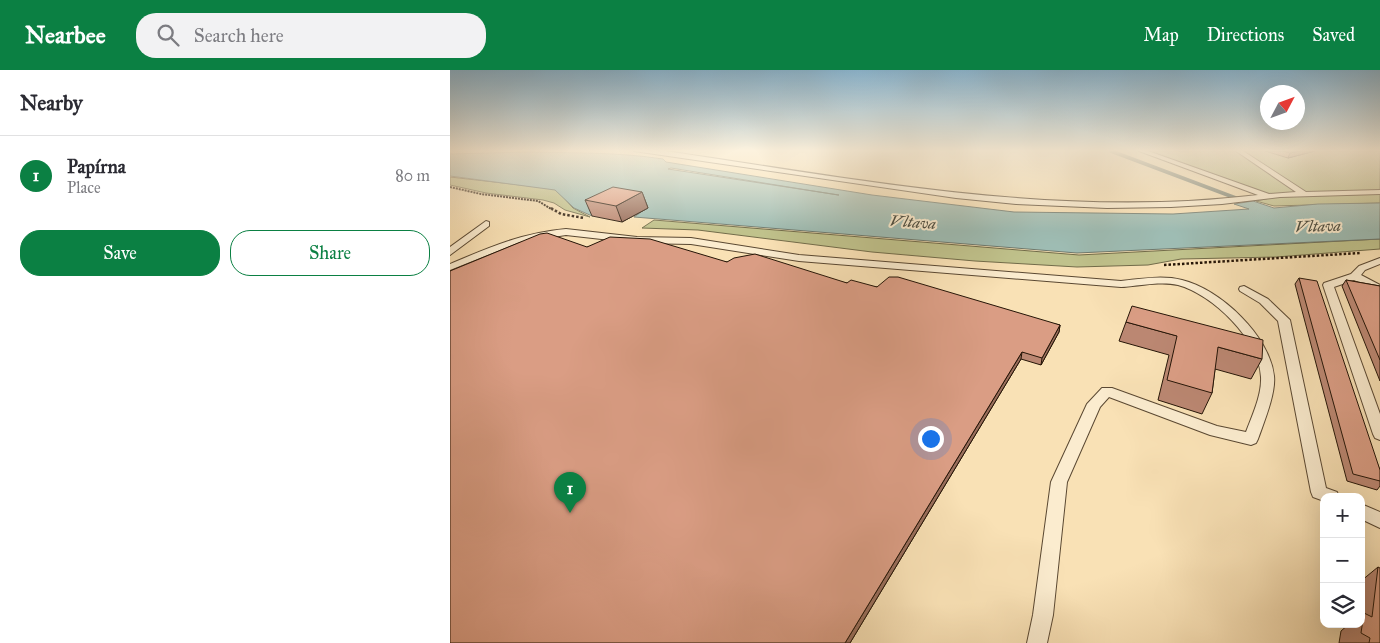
<!DOCTYPE html>
<html lang="en">
<head>
<meta charset="utf-8">
<style>
  body { margin:0; font-family:"IM FELL Great Primer",serif; background:#f2f2f3; color:#2b2b33 }
  .controls { position:absolute; right:15px; bottom:15px; display:grid; overflow:hidden; border-radius:10px; box-shadow:0 5px 20px #0002 }
  .controls button { width:45px; height:45px; display:grid; place-items:center; padding:0; border:0; border-bottom:1px solid #e1e1e2; background:#fff; color:#2b2b33; font:25px sans-serif }
  .compass { position:absolute; left:810px; top:15px; width:45px; height:45px; border-radius:50%; background:#fff; box-shadow:0 5px 20px #0002; rotate:49deg }
  .you { position:absolute; left:480px; top:368px; width:18px; height:18px; margin:-12px; border:4px solid #fff; border-radius:50%; background:#1a73e8; box-shadow:0 0 0 8px #1a73e833 }
  .badge { display:grid; place-items:center; width:32px; height:32px; border-radius:50%; background:#0b8043; color:#fff; font-size:16px; font-weight:700 }
  .pin { position:absolute; translate:-50% -41px; filter:drop-shadow(0 1px 2px #0008) }
  .pin::after { content:''; position:absolute; top:26px; width:18px; height:15px; background:inherit; clip-path:polygon(0 0,100% 0,50% 100%) }
  .list { margin:0; padding:0; list-style:none }
  h2 { display:flex; justify-content:space-between; align-items:center; height:65px; margin:0; padding:0 20px; font-size:21px }
  h2 small { font-size:16px; font-weight:400; color:#7c7c81 }
  .list li { display:grid; grid-template-columns:32px 1fr auto; gap:15px; align-items:center; box-sizing:border-box; height:80px; padding:0 20px; border-top:1px solid #e1e1e2 }
  .list b { display:block; font-size:19px; white-space:nowrap }
  .list p { margin:0; font-size:16px; white-space:nowrap; color:#7c7c81 }
  .list em { font-size:16px; font-style:normal; color:#7c7c81 }
  .actions { display:flex; gap:10px; padding:15px 20px }
  .actions a { flex:1; padding:11px 0; border:1px solid #0b8043; border-radius:20px; text-align:center; font-size:18px; color:#0b8043 }
  .actions .main { background:#0b8043; color:#fff }
  .icon { flex:none; width:28px; height:28px; fill:none; stroke:currentColor; stroke-width:2; stroke-linecap:round; stroke-linejoin:round }
  .map { position:relative; flex:none; width:930px; height:573px; overflow:hidden }
  header { display:flex; align-items:center; gap:30px; box-sizing:border-box; height:70px; padding:0 25px; background:#0b8043; color:#fff }
  header strong { font-size:24px }
  nav { display:flex; gap:28px; margin-inline-start:auto; font-size:18px }
  .search { width:350px; height:45px; background:#f2f2f3; display:flex; align-items:center; gap:12px; box-sizing:border-box; padding:0 18px; border-radius:20px; color:#7c7c81; font-size:19px }
  main { display:flex }
  aside { flex:1; background:#fff }
  .map>svg:first-child { display:block }
  .green { fill:#c0c28c; stroke:#726c4a }
  .water { fill:#9ebcb3; stroke:#6e796e; fill-rule:evenodd }
  .lines { fill:none; stroke-linecap:round; stroke-linejoin:round }
  .stream { stroke:#6e796e; stroke-width:4 }
  .service-casing { stroke:#5a4832; stroke-width:2 }
  .path-far1 { stroke:#251507; stroke-width:2; stroke-dasharray:2 1; stroke-linecap:butt }
  .path { stroke:#251507; stroke-width:2.5; stroke-dasharray:2.5 2; stroke-linecap:butt }
  .service { fill:#fbeccf; fill-rule:evenodd }
  .wall { fill:#bb8772; stroke:#251507 }
  .shaded-wall { fill:#996e5c; stroke:#251507 }
  .building { fill:#da9d84; stroke:#251507 }
  .labels { text-anchor:middle; dominant-baseline:central; stroke-width:4; stroke-linejoin:round; paint-order:stroke }
  .far-water-label { font-size:16px; font-style:italic; fill:#4f4f43; stroke:#fbeccf }
</style>
</head>
<body>
<header>
<strong>Nearbee</strong>
<div class="search"><svg class="icon" aria-label="search" viewBox="0 0 24 24"><circle cx="10" cy="10" r="6"/><path d="M15 15l6 6"/></svg>Search here</div>
<nav><a>Map</a><a>Directions</a><a>Saved</a></nav>
</header>
<main>
<aside>
<h2>Nearby<small></small></h2>
<ul class="list">
<li><span class="badge">1</span><div><b>Papírna</b><p>Place</p></div><em>80 m</em></li>
</ul>
<div class="actions"><a class="main">Save</a><a>Share</a></div>
</aside>
<div class="map">
<svg width="930" height="573" viewBox="0 0 930 573">
  <rect width="100%" height="100%" fill="#f9e1b5"/>
  <filter id="stains"><feTurbulence type="fractalNoise" baseFrequency=".004" numOctaves="4"/><feColorMatrix values="0 0 0 0 .2 0 0 0 0 .09 0 0 0 0 .02 0 0 0 .5 -.17"/></filter>
  <radialGradient id="worn" r=".72"><stop offset=".6" stop-color="#630" stop-opacity="0"/><stop offset="1" stop-color="#630" stop-opacity=".3"/></radialGradient>
  <path class="green" d="M697 81H930V122L818 126Z
    M0 107 106 119 123 138 140 147 115 140 104 133 93 130 36 123 0 115Z
    M930 124V133L824 136 806 131 825 127Z
    M204 150 629 185 930 169V179L826 187 731 189 698 195 627 197 525 191 422 182 248 160 192 158Z"/>
  <path class="water" d="M76 82C122 83 168 82 213 89L216 92 422 125 564 142 723 144 799 139 784 134 803 131 824 138 868 134 930 133V169L627 183 184 147 197 138 169 133 142 146 124 138 105 120 0 106V84ZM221 98 388 125H389L218 99Z"/>
  <g class="lines">
    <path class="stream" d="M661 81 791 130"/>
    <defs>
      <path id="service" d="M184 81H216C413 110 608 149 808 125L689 81H698L819 124 846 122 786 81H793L856 122 930 120V124L830 127 772 134 721 137 657 138 566 134 506 128Z
        M36 151 39 152V156L0 185V177Z
        M116 159 187 167 241 168 349 185 671 211C691 209 712 205 732 210 770 219 820 266 824 306 826 323 814 352 808 369L806 373 801 375 760 365 659 327 650 337 617 412 603 545 597 573H577L583 545 601 412 637 334 652 318H662L767 356 796 362C802 346 812 325 811 307 810 270 762 224 728 215 710 211 689 216 671 217L349 191 241 174 187 173 116 165 70 172 0 200V194C40 177 72 163 116 159Z
        M930 188V194L915 200 911 205 930 215V222L904 210 884 217 930 344V370L925 368 923 364 873 215 874 213 901 204 909 196Z
        M794 216 818 229 840 250 876 418 887 422 889 427H874V431L863 427 861 422 828 251 810 233 790 221 789 219 790 217Z
        M911 434 930 442V458L911 449Z"/>
    </defs>
    <use href="#service" class="service-casing"/>
    <path class="path-far1" d="M0 117 31 124 88 131 103 140"/>
    <path class="path" d="M101 138 111 144 134 148
      M714 195 910 183"/>
    <use href="#service" class="service"/>
  </g>
  <path class="wall" d="M815 81H865L838 88Z
    M192 122 198 138 172 152 142 146 135 130Z
    M137 177 277 192 397 213 427 217 610 255 609 262 591 295 571 289 400 573H0Z
    M849 208 930 400V416L927 420 897 411 845 214Z
    M896 210 930 216V311L892 216Z
    M676 252 812 289 801 309 765 299 762 323 752 344 708 330 719 285 669 271Z
    M928 497 930 573H889L891 561 899 554H911V511Z"/>
  <path class="shaded-wall" d="M850 81H865L838 88 840 83Z
    M192 122 198 138 172 152 166 136Z
    M610 255 609 262 591 295 592 288Z
    M572 282 571 289 400 573H395Z"/>
  <path class="building" d="M833 81H850L840 83Z
    M163 117 192 122 166 136 135 130Z
    M97 163 137 177 160 167 200 169 277 192 284 188 305 184 397 213 401 210 427 217 439 207H448L610 255 592 288 572 282 395 573H0V201L90 164Z
    M849 208 867 211 930 400V411L903 404Z
    M896 210 930 216V290Z
    M682 236 813 270 812 289 768 277 762 323 717 310 727 266 676 252Z
    M928 497 930 498V573H919L920 568 911 563 914 543 922 547Z"/>
  <linearGradient id="sky" x2="0" y2="1"><stop stop-color="#8ab7d3"/><stop offset="0.5" stop-color="#fcf2de"/><stop offset="1" stop-color="#fcf2de" stop-opacity="0"/></linearGradient>
  <rect width="930" height="161" fill="url(#sky)"/>
  <g class="labels">
    <g class="far-water-label">
      <text transform="translate(463 152) rotate(4)">Vltava</text>
      <text transform="translate(868 156) rotate(-2)">Vltava</text>
    </g>
  </g>
  <rect width="100%" height="100%" filter="url(#stains)"/>
  <rect width="100%" height="100%" fill="url(#worn)"/>
</svg>
<div class="controls">
<button>+</button>
<button>−</button>
<button><svg class="icon" aria-label="layers" viewBox="0 0 24 24"><path d="M12 4l9 5-9 5-9-5zM3 14l9 5 9-5"/></svg></button>
</div>
<svg class="compass" viewBox="-18 -18 36 36"><path d="M0-13l5 13h-10z" fill="#e53935"/><path d="M0 13l5-13h-10z" fill="#7c7c81"/></svg>
<div class="you"></div>
<div class="pin badge" style="left:120px;top:443px">1</div>
</div>
</main>
</body>
</html>
